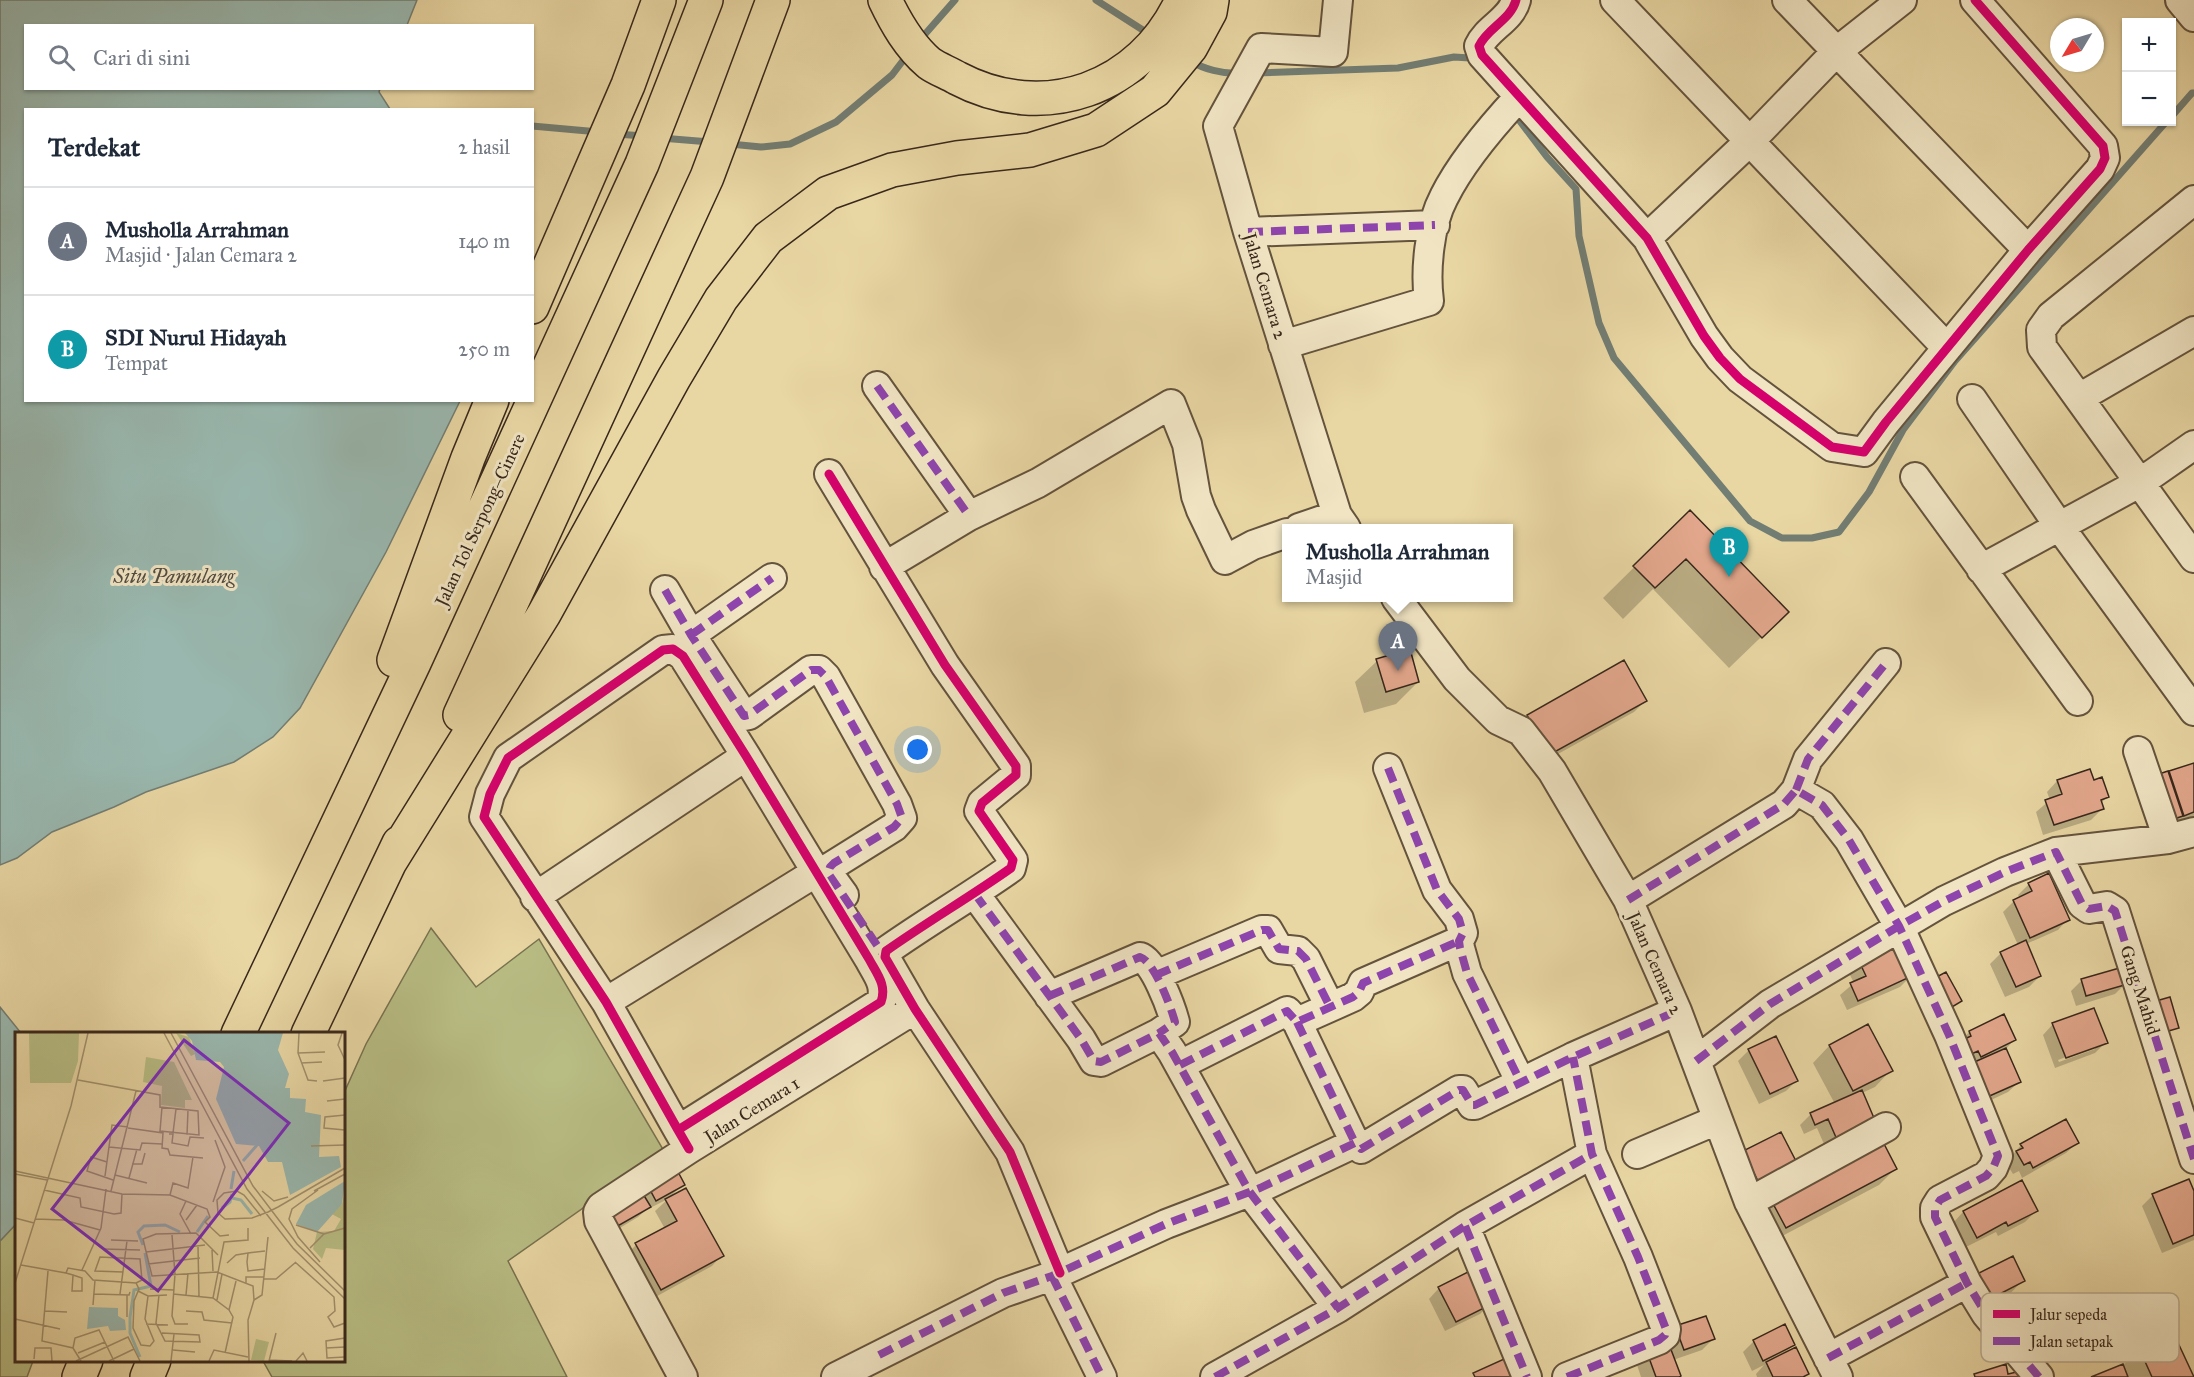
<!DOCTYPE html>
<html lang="id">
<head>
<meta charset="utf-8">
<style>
  body { margin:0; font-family:"IM FELL Great Primer",serif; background:#f6f6f7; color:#1f2937 }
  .controls { position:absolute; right:18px; top:18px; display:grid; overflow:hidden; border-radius:0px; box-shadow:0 2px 4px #0004 }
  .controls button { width:54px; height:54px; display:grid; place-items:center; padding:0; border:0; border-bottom:2px solid #e0e1e3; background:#fff; color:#1f2937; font:30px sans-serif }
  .compass { position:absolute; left:2050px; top:18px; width:54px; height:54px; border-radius:50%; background:#fff; box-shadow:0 2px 4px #0004; rotate:232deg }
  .you { position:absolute; left:918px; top:750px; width:21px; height:21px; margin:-15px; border:4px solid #fff; border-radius:50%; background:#1a73e8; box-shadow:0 0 0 9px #1a73e833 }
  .badge { display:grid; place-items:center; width:39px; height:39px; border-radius:50%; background:#8f2418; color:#fff; font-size:20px; font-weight:700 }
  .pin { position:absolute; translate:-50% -50px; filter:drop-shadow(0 2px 3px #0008) }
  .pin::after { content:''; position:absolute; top:32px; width:21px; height:18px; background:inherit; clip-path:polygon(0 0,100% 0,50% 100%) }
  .popup { position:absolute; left:1282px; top:524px; width:231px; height:78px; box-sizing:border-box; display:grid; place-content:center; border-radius:0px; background:#fff; filter:drop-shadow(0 2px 4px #0005); font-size:20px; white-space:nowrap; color:#747a83 }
  .popup b { font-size:22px; color:#1f2937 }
  .popup::after { content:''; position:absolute; left:50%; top:100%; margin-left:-12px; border:12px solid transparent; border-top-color:#fff }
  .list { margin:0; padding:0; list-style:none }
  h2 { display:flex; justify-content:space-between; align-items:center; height:78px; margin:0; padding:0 24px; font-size:26px }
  h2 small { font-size:20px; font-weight:400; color:#747a83 }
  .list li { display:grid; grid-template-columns:39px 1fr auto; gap:18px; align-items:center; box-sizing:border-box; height:108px; padding:0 24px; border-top:2px solid #e0e1e3 }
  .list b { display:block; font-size:22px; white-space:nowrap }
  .list p { margin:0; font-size:20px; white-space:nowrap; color:#747a83 }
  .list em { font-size:20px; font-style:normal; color:#747a83 }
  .icon { flex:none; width:33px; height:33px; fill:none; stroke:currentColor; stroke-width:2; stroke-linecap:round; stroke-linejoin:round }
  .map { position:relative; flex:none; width:2194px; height:1377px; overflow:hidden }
  .search { position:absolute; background:#fff; box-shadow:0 2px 4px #0004; left:24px; top:24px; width:510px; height:66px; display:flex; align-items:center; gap:15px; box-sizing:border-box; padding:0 21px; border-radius:0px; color:#747a83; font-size:22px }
  .panel { position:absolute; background:#fff; box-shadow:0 2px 4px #0004; left:24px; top:108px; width:510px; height:294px; border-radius:0px }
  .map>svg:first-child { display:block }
  .green { fill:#b8bd84; stroke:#787250; stroke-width:1.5 }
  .water { fill:#99b7ae; stroke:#727d73; stroke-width:1.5 }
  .shadow { fill:#0003; fill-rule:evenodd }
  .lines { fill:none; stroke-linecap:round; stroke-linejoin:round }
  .stream { stroke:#727d73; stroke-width:7 }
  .building { fill:#e2a78c; stroke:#38271b; stroke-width:1.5 }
  .minor-casing { stroke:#64533d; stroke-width:32 }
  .highway-casing { stroke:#38271b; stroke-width:36 }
  .minor { stroke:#f0e4c3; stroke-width:28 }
  .highway { stroke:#e8d6a3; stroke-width:33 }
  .quiet { stroke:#8e44ad; stroke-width:8; stroke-dasharray:15 8; stroke-linecap:butt }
  .cycleway-casing { stroke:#f0e4c3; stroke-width:13 }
  .cycleway { stroke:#d6006c; stroke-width:9 }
  .labels { text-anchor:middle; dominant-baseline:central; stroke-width:6; stroke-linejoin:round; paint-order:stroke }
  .street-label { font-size:18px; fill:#38271b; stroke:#f0e4c3 }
  .water-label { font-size:20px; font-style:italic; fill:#504b40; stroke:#f0e4c3 }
  .inset-river { fill:none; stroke:#99b7ae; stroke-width:3 }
  .inset-road { fill:none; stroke:#a2906d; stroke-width:1.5 }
  .view { fill:#7b2cbf; fill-opacity:0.15; stroke:#7b2cbf; stroke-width:3 }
  .inset-edge { fill:none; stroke:#38271b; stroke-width:3 }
  .key { fill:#f0e4c3; stroke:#b9ab91; stroke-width:1.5 }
  .key-label { font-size:16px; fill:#38271b }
</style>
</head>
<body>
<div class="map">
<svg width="2194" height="1377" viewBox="0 0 2194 1377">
  <rect width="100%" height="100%" fill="#e8d6a3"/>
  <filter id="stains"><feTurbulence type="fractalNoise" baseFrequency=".00333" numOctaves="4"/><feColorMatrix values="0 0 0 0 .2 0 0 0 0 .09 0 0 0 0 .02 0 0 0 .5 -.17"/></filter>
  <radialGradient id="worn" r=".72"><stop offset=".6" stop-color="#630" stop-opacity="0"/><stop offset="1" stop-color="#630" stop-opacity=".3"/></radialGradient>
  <path class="green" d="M431 928 476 987 539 939 664 1151 508 1261 567 1377H272L263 1361 344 1360V1093L366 1044Z
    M16 1224V1360L33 1361 27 1377H0V1241Z"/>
  <path class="water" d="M0 0H417L407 25 26 26V88L380 89 379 92 390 109 26 110V400L460 401 386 552 300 708 273 737 234 762 146 792 114 807 52 832 17 858 0 865Z
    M0 1007 21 1033 16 1034V1224L0 1241Z"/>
  <path class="shadow" d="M1690 512 1787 612 1729 668 1653 589 1623 619 1603 598Z
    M1377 661 1418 682 1396 704 1364 713 1355 682Z
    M1645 701 1634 712 1538 765 1517 726 1527 716Z
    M2194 764V819L2157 830 2154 777Z
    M2089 771 2093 781 2107 797 2100 804 2102 809 2091 820 2043 835 2036 812 2050 800 2047 792 2057 781Z
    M2029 884 2068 919 2058 930 2026 944 2040 976 2029 987 2005 997 1990 964 2001 953 2018 945 2003 912 2014 901 2020 898 2018 895Z
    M1859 960 1911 976 1900 987 1847 1010 1840 995 1854 983 1848 971Z
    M2082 980 2126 983 2115 994 2076 1006 2071 991Z
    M2003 1016 2014 1040 2005 1050 2019 1082 2008 1092 1974 1108 1959 1043 1969 1032Z
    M2053 1024 2106 1042 2095 1053 2055 1068 2043 1035ZM2095 1046V1049L2059 1062 2058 1060Z
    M1867 1026 1891 1070 1875 1087 1862 1093 1875 1124 1827 1151 1817 1128 1804 1134 1800 1125 1811 1114 1835 1104 1813 1063 1829 1046Z
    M1749 1050 1796 1081 1786 1091 1759 1104 1738 1061Z
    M2077 1143 2066 1153 2022 1178 2019 1171 2013 1174 2006 1163 2021 1145Z
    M1895 1169 1879 1185 1769 1243 1755 1215 1771 1199Z
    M683 1184 670 1197 722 1255 712 1266 650 1300 626 1255 636 1245 665 1229 655 1211 668 1199 646 1210 638 1217 605 1237 640 1191Z
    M2153 1195H2194V1240L2162 1253 2142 1206Z
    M2036 1211 2025 1222 1998 1236 1996 1232 1966 1247 1953 1223 1963 1212Z
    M2023 1280 2007 1297 1973 1314 1962 1291Z
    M1439 1288 1490 1304 1480 1314 1445 1331 1429 1299Z
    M1676 1328 1713 1339 1702 1350 1673 1360 1678 1377H1641L1635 1359Z
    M1754 1341 1793 1345 1784 1354 1807 1374 1804 1377H1757L1756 1374 1764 1365 1752 1371 1743 1352Z
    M2140 1349 2192 1377H2095L2123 1365Z"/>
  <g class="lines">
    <path class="stream" d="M1096 0 1149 34
      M919 41 955 0
      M1191 61C1203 69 1223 74 1238 73
      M1255 73 1398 68 1454 57 1470 58 1474 63
      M1513 112 1547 157 1576 189 1579 236 1599 323 1614 358 1750 521 1782 538H1812L1839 532 1869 492 1903 430 1955 361 2166 122
      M2172 116 2192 93H2194
      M532 126 599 132
      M616 134 644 136
      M661 138 710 142
      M730 144 761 147 790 144 836 122 892 75 908 54"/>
  </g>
  <path class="building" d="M1690 510 1789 612 1762 638 1686 559 1655 588 1633 566Z
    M1410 649 1419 682 1386 692 1376 659Z
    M1624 660 1647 701 1549 755 1527 715Z
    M2194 763V812L2184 816 2169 771Z
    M2090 769 2094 780 2102 777 2109 797 2101 800 2104 809 2054 825 2045 800 2062 794 2057 780Z
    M2168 771 2183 816 2168 821 2153 776Z
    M2049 873 2070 920 2030 938 2013 900 2032 891 2028 883Z
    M2026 940 2041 976 2016 987 2000 952Z
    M1897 942 1912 976 1858 1001 1850 983 1866 976 1858 959Z
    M2123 967 2128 984 2086 996 2081 979Z
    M1946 972 1962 1001 1942 1013 1925 983Z
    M2170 997 2179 1028 2158 1034 2149 1003Z
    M2094 1008 2108 1043 2066 1058 2052 1023Z
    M2004 1014 2016 1040 1981 1057 1978 1051 1967 1056 1960 1041 1971 1036 1969 1031Z
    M1868 1024 1893 1071 1853 1091 1829 1045Z
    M1776 1036 1798 1081 1770 1094 1748 1049Z
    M2006 1048 2021 1082 1985 1098 1970 1064Z
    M1862 1090 1877 1125 1838 1142 1828 1119 1815 1125 1810 1113Z
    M2066 1119 2079 1143 2033 1168 2030 1162 2024 1165 2016 1151 2023 1148 2020 1144Z
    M1781 1132 1799 1167 1761 1187 1743 1151Z
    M1882 1140 1897 1169 1786 1228 1770 1198Z
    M676 1168 685 1185 656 1201 647 1184Z
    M2189 1179 2194 1191V1235L2173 1244 2152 1194Z
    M2022 1180 2038 1211 2008 1226 2006 1222 1977 1238 1963 1211Z
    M686 1188 724 1256 661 1290 635 1243 677 1221 665 1199Z
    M640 1189 651 1207 616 1227 606 1210Z
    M2013 1256 2025 1281 1990 1299 1977 1274Z
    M1474 1269 1492 1304 1456 1322 1438 1287Z
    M1706 1316 1715 1339 1684 1350 1675 1326Z
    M1785 1324 1795 1345 1763 1361 1753 1340Z
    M2173 1332 2194 1377H2152L2139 1348Z
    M1667 1339 1681 1376 1679 1377H1656L1645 1347Z
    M1796 1347 1809 1374 1803 1377H1773L1766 1362Z
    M1513 1355 1524 1377H1475L1473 1373Z
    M2006 1364 2008 1374 2025 1370 2028 1377H1975L1974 1374Z
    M2123 1364 2128 1377H2091Z"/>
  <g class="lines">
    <defs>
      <path id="minor" d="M1338 0 1333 52 1261 48 1218 126 1248 232 1332 499 1337 515 1346 528
        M1516 0C1511 20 1487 28 1479 46L1482 55 1647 238 1704 336 1720 358 1740 379 1832 447 1864 452 1886 422 2028 250 2100 169 2105 158 2103 146 1975 0
        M1615 0 1947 348
        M1787 0 2028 250
        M2180 0 2194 17
        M2194 200 2051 316 2041 330 2042 347 2194 558
        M1248 232 1435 225
        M1647 238 1751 140 1836 52 1902 0
        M1283 345 1429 301C1425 271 1429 225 1444 197 1461 163 1493 125 1519 97
        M877 386 969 516
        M2079 398 2194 331
        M1972 399 2059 526 2194 711
        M829 474 945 665 1016 766V775L982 803 979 811 1013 860 1011 868C970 897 927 922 886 951L885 957 915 1009 1010 1152 1060 1273
        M1915 477 2078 701
        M1299 528 1337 515
        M884 567 969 516 1038 483 1171 404 1187 444 1196 496 1201 510 1225 560 1253 545 1287 533
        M1981 569 2141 482 2194 445
        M665 590 691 635 744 716 749 715 811 670H819L826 677 897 804 902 818 894 827 830 867 828 873 844 895
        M1396 598 1457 679 1498 720 1521 731 1552 771 1628 900 1677 1011 1749 1202 1838 1377
        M691 635 772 578
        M2138 751 2168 839
        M1388 768 1437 890 1459 919 1463 933 1459 941 1460 948 1467 973 1520 1081
        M1796 790 1808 759 1886 663
        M2056 852 2082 904 2089 909 2107 906 2115 911 2194 1159
        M975 894 1081 1039 1094 1061 1101 1062 1159 1033 1172 1052 1249 1191 1338 1308
        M535 897 746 756
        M1628 900 1784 804 1796 790 1822 805 1849 840 1899 926 1949 1035 1998 1156 1993 1168 1986 1176 1940 1200 1935 1208V1217L1967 1283 1986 1314 2039 1377
        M1156 975 1262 930H1268L1279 949 1298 951 1306 959 1330 1007
        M1049 996 1140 957C1154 961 1171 1007 1175 1022L1159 1033
        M606 1002 815 873
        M1297 1022 1355 1143
        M1696 1061 1770 1004 1944 901 2005 872 2056 852 2168 839 2194 832
        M1180 1065 1287 1011 1297 1022 1353 997 1359 992 1363 983 1459 941
        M678 1130 881 1002C887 985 877 974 869 959L746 756 683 656 673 649 663 650 508 758 490 794 484 817 606 1002 678 1130 689 1149
        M1637 1154 1717 1120
        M1749 1202 1886 1127
        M1465 1226 1527 1377
        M1052 1276 1102 1377
        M1828 1358 1967 1283
        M683 1377 599 1221 598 1212 601 1207 689 1149 915 1009
        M836 1377 1003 1293 1052 1276 1166 1224 1260 1188 1355 1143 1361 1149 1459 1090H1463L1472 1105H1475L1573 1057 1677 1011
        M1215 1377 1338 1308 1465 1226 1592 1154
        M1567 1377 1659 1340 1665 1335 1666 1329 1638 1257 1592 1154 1573 1057"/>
      <path id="highway" d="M885 0C896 23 909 46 929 63 937 69 949 73 957 78 1044 124 1141 89 1182 0
        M532 307 628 85 659 0
        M394 660 468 458 492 400
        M460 715 707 177 773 0
        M390 862 544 614 674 378 721 299 768 238 828 193 892 170 957 158 1030 150 1096 130 1155 91 1191 47 1210 12 1212 0
        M238 1034 414 663 642 164 706 0
        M308 1034 399 843
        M79 1377 86 1360
        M147 1377 154 1360"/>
    </defs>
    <use href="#minor" class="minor-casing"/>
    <use href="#highway" class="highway-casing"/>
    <use href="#minor" class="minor"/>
    <use href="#highway" class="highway"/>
    <path class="quiet" d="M1248 232 1435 225
      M877 386 969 516
      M665 590 691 635 744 716 749 715 811 670H819L826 677 897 804 902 818 894 827 834 863 830 867 828 873 885 957
      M691 635 772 578
      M1388 768 1437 890 1459 919 1463 933 1459 941 1460 948 1467 973 1520 1081
      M1796 790 1808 759 1886 663
      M975 894 1081 1039 1094 1061 1101 1062 1159 1033 1172 1052 1249 1191 1338 1308
      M1628 900 1784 804 1796 790 1822 805 1849 840 1899 926 1949 1035 1998 1156 1993 1168 1986 1176 1940 1200 1935 1208V1217L1967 1283 1986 1314 2039 1377
      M1156 975 1262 930H1268L1279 949 1298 951 1306 959 1330 1007
      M1049 996 1140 957C1154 961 1171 1007 1175 1022L1159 1033
      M1297 1022 1355 1143
      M1696 1061 1770 1004 1899 926 1944 901 2005 872 2056 852 2082 904 2089 909 2107 906 2115 911 2194 1159
      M1180 1065 1287 1011 1297 1022 1353 997 1359 992 1363 983 1459 941
      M1465 1226 1527 1377
      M1052 1276 1102 1377
      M879 1355 1003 1293 1052 1276 1166 1224 1260 1188 1355 1143 1361 1149 1459 1090H1463L1472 1105H1475L1573 1057 1677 1011
      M1828 1358 1967 1283
      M1215 1377 1338 1308 1465 1226 1592 1154
      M1567 1377 1659 1340 1665 1335 1666 1329 1638 1257 1592 1154 1573 1057"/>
    <defs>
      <path id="cycleway" d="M1516 0C1511 20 1487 28 1479 46L1482 55 1647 238 1704 336 1720 358 1740 379 1832 447 1864 452 1886 422 2028 250 2100 169 2105 158 2103 146 1975 0
        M829 474 945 665 1016 766V775L982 803 979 811 1013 860 1011 868C970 897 927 922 886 951L885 957 915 1009 1010 1152 1060 1273
        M678 1130 881 1002C887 985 877 974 869 959L746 756 683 656 673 649 663 650 508 758 490 794 484 817 606 1002 678 1130 689 1149"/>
    </defs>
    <use href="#cycleway" class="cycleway-casing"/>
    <use href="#cycleway" class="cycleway"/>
  </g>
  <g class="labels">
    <g class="street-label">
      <text transform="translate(1265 286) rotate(73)">Jalan Cemara 2</text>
      <text transform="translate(480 520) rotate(-65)">Jalan Tol Serpong–Cinere</text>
      <text transform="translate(1655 963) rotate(66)">Jalan Cemara 2</text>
      <text transform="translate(2140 990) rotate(72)">Gang Mahid</text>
      <text transform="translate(752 1110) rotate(-32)">Jalan Cemara 1</text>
    </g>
    <g class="water-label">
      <text x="174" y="576">Situ Pamulang</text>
    </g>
  </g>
  <g transform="translate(15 1032)">
    <rect width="330" height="330" fill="#e8d6a3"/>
    <path d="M14 1H64L63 29 56 51H15ZM161 1 174 5 180 22 176 24ZM131 25 159 30 177 68H170V76L146 73 147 54 128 50ZM330 161V218L311 216 307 227 298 217 302 200 319 199 326 187 315 181 327 172ZM241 307 254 310 249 329 236 328Z" fill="#b8bd84"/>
    <path d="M170 1H268L263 18 274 42 270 56H275V66L291 67 290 80 306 83 304 125 324 124 326 135 275 163 267 130H253L244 114 221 112 201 67 209 35 205 30 181 28 177 9ZM330 149 327 172 302 200 281 192 291 173ZM74 275 103 276V284L110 288 111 298 95 299 93 294 72 297Z" fill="#99b7ae"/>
    <path class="inset-river" d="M228 129 243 112M216 157 219 139M217 166 226 168 237 182M207 176 215 170 217 162M182 200 193 184M128 213 123 200 129 194 150 193 165 200M125 325 115 301V285L119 258 136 254 130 221"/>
    <path class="inset-road" d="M149 1 232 157 278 216 330 267M156 1 238 154 282 212 330 259M284 1 283 21 293 48 302 49M327 1 323 13 330 28M283 21 310 20M286 31 307 30M63 48 145 63V76M308 49 330 46M312 69 330 67M145 75 183 79 184 103 145 99 147 75M330 83 310 85 309 96 330 98M113 96 148 101 147 116 153 117 155 123 188 126M158 101 161 77M154 102H158L157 111 173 114 175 105 189 106M172 103 173 78M296 114 330 113M94 115 125 118 127 111 147 112M92 130 76 125 72 139 98 148M117 132H127L130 121M0 139 107 162 155 163 192 177 195 185 190 190 205 204 214 203M0 142 32 148M100 143 132 151M90 144 97 93 113 95M114 146 122 117M29 158 65 166 66 175 99 182 106 181 107 162M303 158 277 177 274 187 283 205 305 230M96 159 121 59M247 159 259 169 273 165M299 159 330 142M155 163 158 151 173 156 178 125M171 169 165 182 176 202M198 170 210 135 200 108M246 184 233 168 229 163 222 159 209 161 202 168 203 181 210 187 237 186 253 180 263 175 330 136M0 186 19 191M20 187 49 188 85 198M171 188 182 173M281 193 309 202M157 203 160 242 157 284 160 292H173M96 208 123 209M183 214 184 264M295 216 309 202 330 196M88 217 125 218M197 218 198 239M131 220 190 213M203 223 181 201 141 202 128 207 137 244 202 240 238 254 239 268M280 230 319 265 320 279 313 285 319 295 330 291M212 231 221 223 233 221M133 232 185 226M6 233 51 241 58 243 67 246V259H57L58 243M250 237 233 239 232 230 233 221 250 219M67 238 86 196 91 157M33 239 27 309 58 316 66 329M108 240 80 239 85 225 125 227 127 248 121 251M51 241 53 236 70 239 78 248 121 251 124 257 119 269 118 296 126 313 135 314 139 309 130 287 133 264M249 247H261L281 230M0 251 56 74 73 1M231 252V245H249M135 257 159 258M123 259 133 264 152 263M79 262 114 263 115 260M105 262 112 209M158 262 198 266 214 278 218 285 210 321M112 263V285M144 263 141 291 150 309 185 310 184 303 147 301M171 263 173 241M198 266 209 210 233 208V196M202 268 207 242M78 273 80 248M214 278 221 249M30 279 52 280M171 279 187 280 189 288 217 291M0 287 45 297M131 292 153 293M330 306 311 309 312 326 330 325M58 316 60 306 84 298 99 329M311 316 330 315M158 318 180 320M63 321 90 310M19 327 20 316H36L37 329M254 328 277 329M61 329 113 305 125 329M94 329 119 317M156 329 159 302M194 329 199 318 233 325M234 329 233 288 239 268 247 263 253 205M254 329 261 301M281 329 288 321 292 329"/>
    <path class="view" d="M169 8 274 91 143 259 37 177Z"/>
    <rect width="330" height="330" class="inset-edge"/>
  </g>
  <rect x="1981" y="1293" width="198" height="69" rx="9" class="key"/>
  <rect x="1993" y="1310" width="27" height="8" fill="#d6006c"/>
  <rect x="1993" y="1337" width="27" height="8" fill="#8e44ad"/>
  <g class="key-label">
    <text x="2030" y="1320">Jalur sepeda</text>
    <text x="2030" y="1347">Jalan setapak</text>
  </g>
  <rect width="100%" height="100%" filter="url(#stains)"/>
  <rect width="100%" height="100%" fill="url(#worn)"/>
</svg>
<div class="controls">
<button>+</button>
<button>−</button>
</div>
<svg class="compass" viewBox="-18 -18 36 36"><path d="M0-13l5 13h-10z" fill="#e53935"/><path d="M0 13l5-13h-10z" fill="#747a83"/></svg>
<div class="you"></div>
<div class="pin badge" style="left:1398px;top:671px;background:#6b7280">A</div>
<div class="popup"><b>Musholla Arrahman</b>Masjid</div>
<div class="pin badge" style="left:1729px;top:577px;background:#0f9aa8">B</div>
<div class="search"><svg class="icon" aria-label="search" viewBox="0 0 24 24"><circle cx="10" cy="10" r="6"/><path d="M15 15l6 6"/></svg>Cari di sini</div>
<section class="panel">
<h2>Terdekat<small>2 hasil</small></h2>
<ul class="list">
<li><span class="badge" style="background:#6b7280">A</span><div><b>Musholla Arrahman</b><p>Masjid · Jalan Cemara 2</p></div><em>140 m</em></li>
<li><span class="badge" style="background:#0f9aa8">B</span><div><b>SDI Nurul Hidayah</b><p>Tempat</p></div><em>250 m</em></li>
</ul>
</section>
</div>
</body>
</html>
